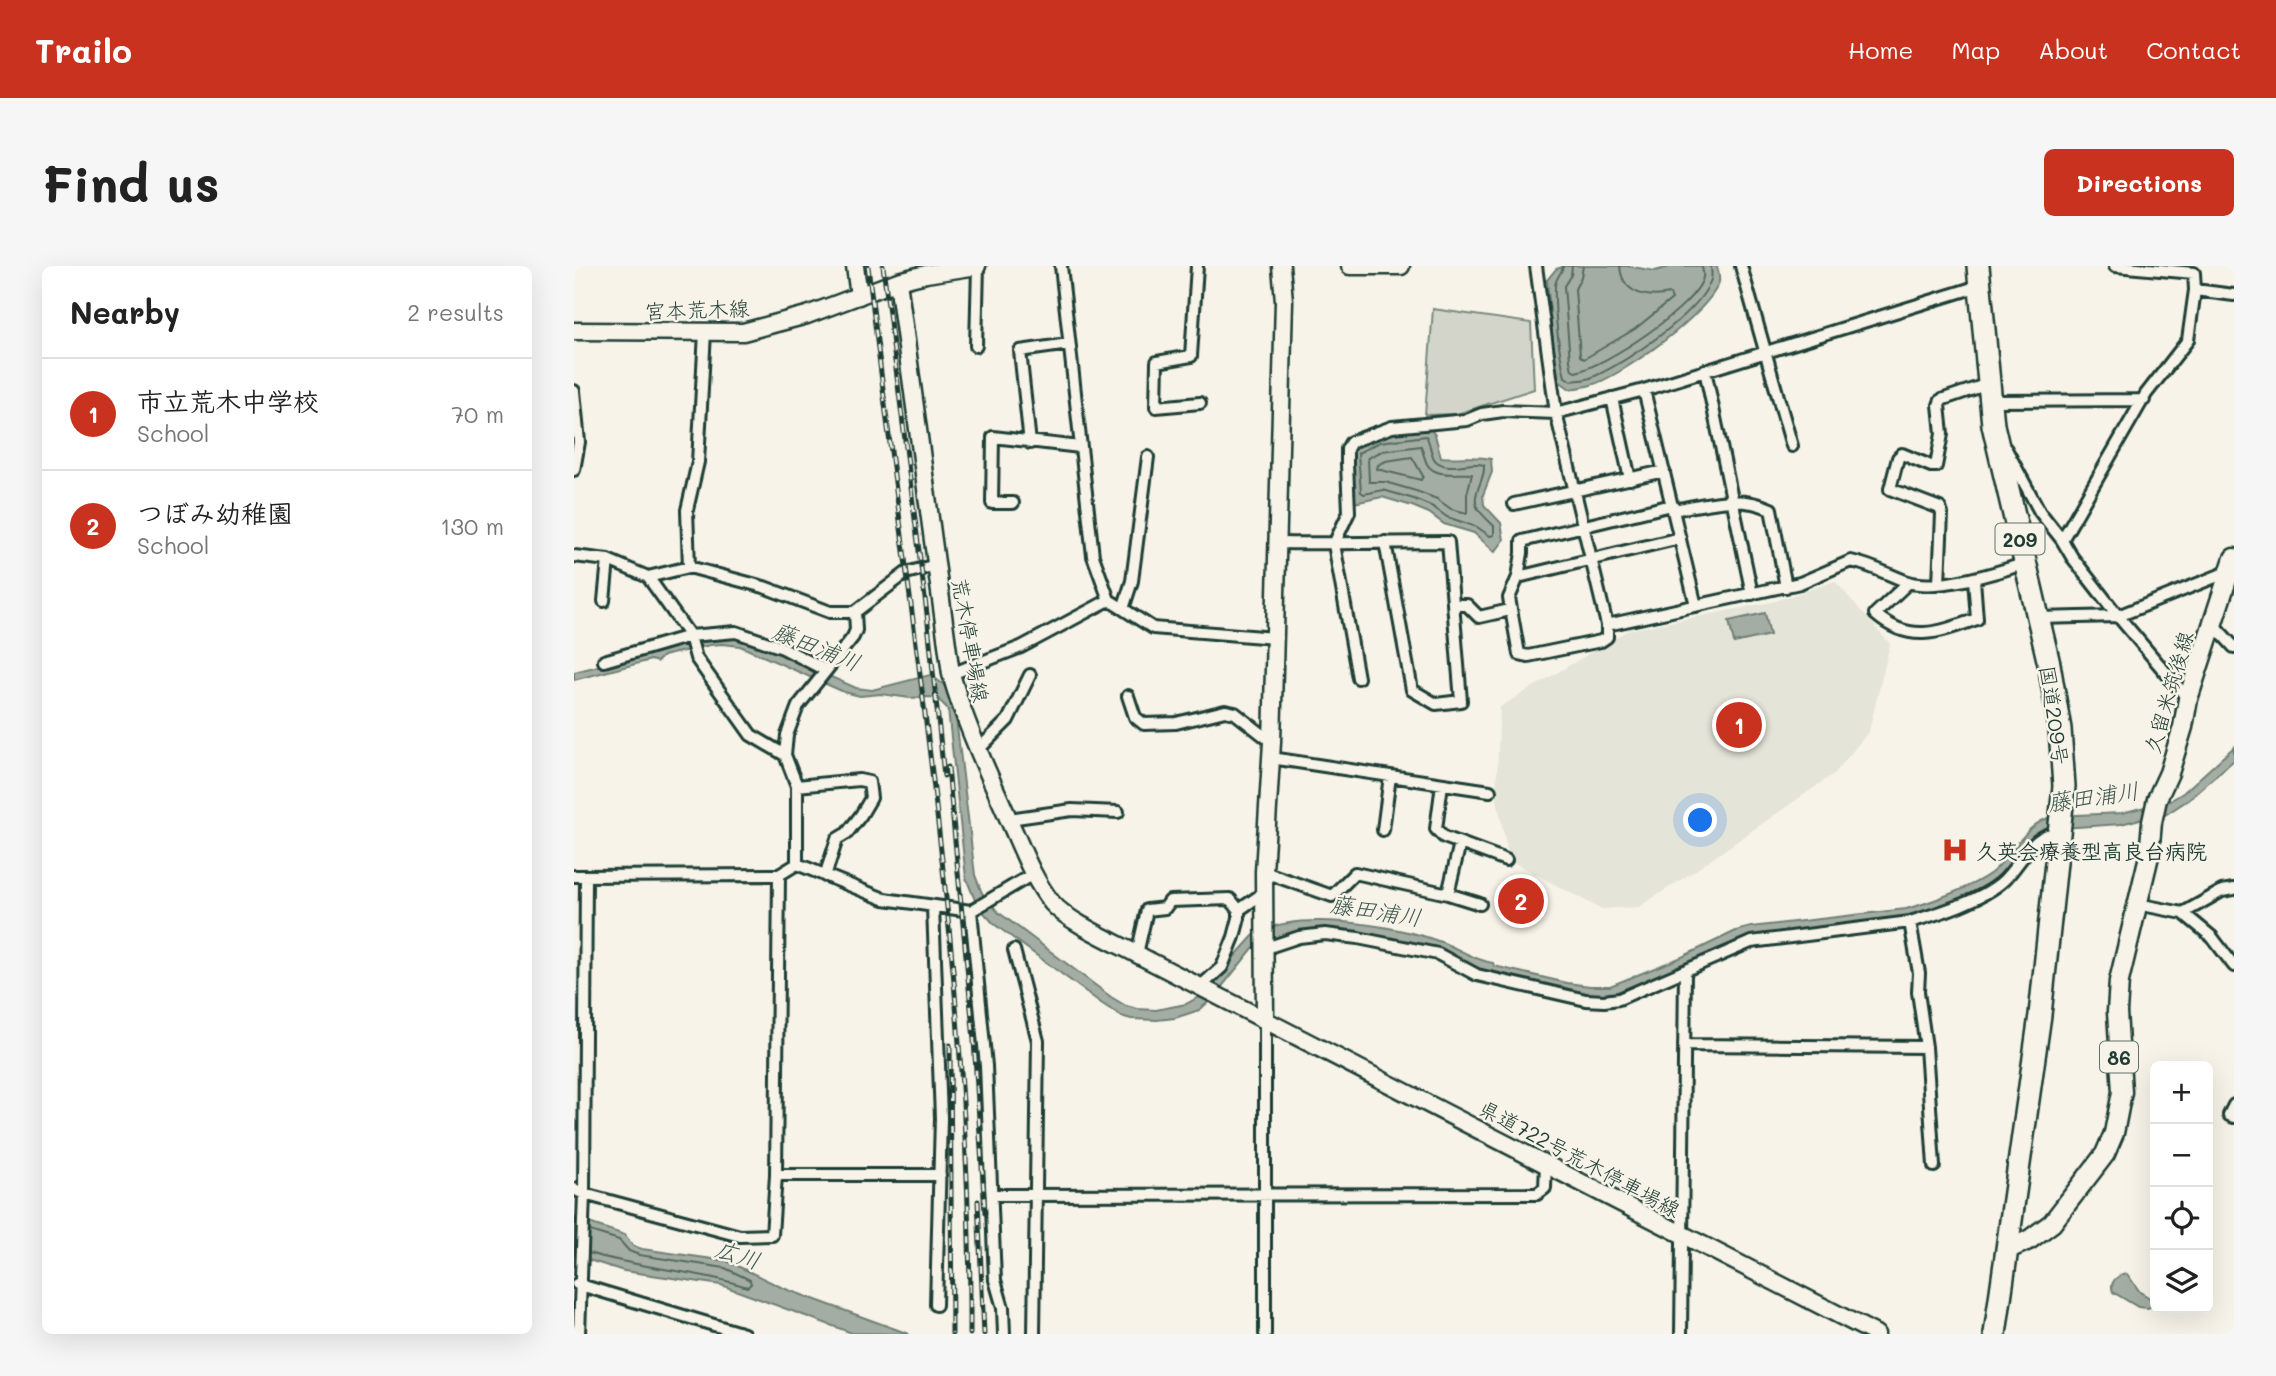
<!DOCTYPE html>
<html lang="en">
<head>
<meta charset="utf-8">
<style>
  body { margin:0; font-family:Mali,"Klee One",sans-serif; background:#f6f6f6; color:#222 }
  .controls { position:absolute; right:21px; bottom:21px; display:grid; overflow:hidden; border-radius:10px; box-shadow:0 7px 28px #0002 }
  .controls button { width:63px; height:63px; display:grid; place-items:center; padding:0; border:0; border-bottom:2px solid #e0e0e0; background:#fff; color:#222; font:35px sans-serif }
  .you { position:absolute; left:1127px; top:555px; width:24px; height:24px; margin:-18px; border:5px solid #fff; border-radius:50%; background:#1a73e8; box-shadow:0 0 0 10px #1a73e833 }
  .badge { display:grid; place-items:center; width:46px; height:46px; border-radius:50%; background:#c8321e; color:#fff; font-size:23px; font-weight:700 }
  .pin { position:absolute; translate:-50% -50%; border:4px solid #fff; box-shadow:0 2px 7px #0006 }
  .list { margin:0; padding:0; list-style:none }
  h2 { display:flex; justify-content:space-between; align-items:center; height:91px; margin:0; padding:0 28px; font-size:30px }
  h2 small { font-size:23px; font-weight:400; color:#767676 }
  .list li { display:grid; grid-template-columns:46px 1fr auto; gap:21px; align-items:center; box-sizing:border-box; height:112px; padding:0 28px; border-top:2px solid #e0e0e0 }
  .list b { display:block; font-size:26px; white-space:nowrap }
  .list p { margin:0; font-size:23px; white-space:nowrap; color:#767676 }
  .list em { font-size:23px; font-style:normal; color:#767676 }
  .icon { flex:none; width:38px; height:38px; fill:none; stroke:currentColor; stroke-width:2; stroke-linecap:round; stroke-linejoin:round }
  .map { position:relative; flex:none; width:1660px; height:1068px; overflow:hidden; border-radius:10px }
  header { display:flex; align-items:center; gap:42px; box-sizing:border-box; height:98px; padding:0 35px; background:#c8321e; color:#fff }
  header strong { font-size:33px }
  nav { display:flex; gap:38px; margin-inline-start:auto; font-size:24px }
  .intro { display:flex; align-items:center; justify-content:space-between; box-sizing:border-box; height:168px; padding:0 42px }
  h1 { margin:0; font-size:49px }
  .button { padding:18px 32px; border-radius:10px; background:#c8321e; color:#fff; font-size:24px; font-weight:700 }
  main { display:flex; gap:42px; padding:0 42px }
  aside { flex:1; background:#fff; border-radius:10px; box-shadow:0 7px 28px #0002 }
  .map>svg:first-child { display:block }
  .built { fill:#e5e4d9 }
  .green { fill:#d3d5ca; stroke:#79897f; stroke-width:2 }
  .water { fill:#a4ada3; stroke:#6f8077; stroke-width:2 }
  .lines { fill:none; stroke-linecap:round; stroke-linejoin:round }
  .shore { stroke:#546a60; stroke-width:2 }
  .street-casing { stroke:#1f3d34; stroke-width:16 }
  .secondary-casing { stroke:#1f3d34; stroke-width:21 }
  .primary-casing { stroke:#1f3d34; stroke-width:23 }
  .highway-casing { stroke:#1f3d34; stroke-width:26 }
  .street { stroke:#f7f3e8; stroke-width:10 }
  .secondary { stroke:#f7f3e8; stroke-width:16 }
  .primary { stroke:#f7f3e8; stroke-width:18 }
  .highway { stroke:#f7f3e8; stroke-width:21 }
  .rail-casing { stroke:#1f3d34; stroke-width:5 }
  .rail { stroke:#f7f3e8; stroke-width:2.5; stroke-dasharray:8; stroke-linecap:butt }
  .labels { text-anchor:middle; dominant-baseline:central; stroke-width:5; stroke-linejoin:round; paint-order:stroke }
  .shield { fill:#f7f3e8; stroke:#60746a; stroke-width:2 }
  .shield-label { font-size:19px; font-weight:bold; fill:#1f3d34 }
  .street-label { font-size:21px; fill:#1f3d34; stroke:#f7f3e8 }
  .poi-label { font-size:21px; font-weight:bold; fill:#1f3d34; stroke:#f7f3e8; text-anchor:start }
  .water-label { font-size:23px; font-style:italic; fill:#405950; stroke:#f7f3e8 }
</style>
</head>
<body>
<header>
<strong>Trailo</strong>
<nav><a>Home</a><a>Map</a><a>About</a><a>Contact</a></nav>
</header>
<div class="intro"><h1>Find us</h1><a class="button">Directions</a></div>
<main>
<aside>
<h2>Nearby<small>2 results</small></h2>
<ul class="list">
<li><span class="badge">1</span><div><b>市立荒木中学校</b><p>School</p></div><em>70 m</em></li>
<li><span class="badge">2</span><div><b>つぼみ幼稚園</b><p>School</p></div><em>130 m</em></li>
</ul>
</aside>
<div class="map">
<svg width="1660" height="1068" viewBox="0 0 1660 1068">
  <rect width="100%" height="100%" fill="#f7f3e8"/>
  <filter id="ink" filterUnits="userSpaceOnUse"><feTurbulence type="fractalNoise" baseFrequency=".0143" numOctaves="2"/><feDisplacementMap in="SourceGraphic" scale="14" xChannelSelector="R" yChannelSelector="G"/><feConvolveMatrix kernelMatrix="1 2 1 2 8 2 1 2 1" color-interpolation-filters="sRGB"/></filter>
  <g filter="url(#ink)">
    <path class="built" d="M1261 315 1316 378 1295 465 1261 507 1119 606 1065 641 1027 643 935 594 922 528 926 441 1054 364 1198 336Z"/>
    <path class="green" d="M859 43 957 57 960 123 883 148 851 149Z"/>
    <path class="water" d="M991 0H1053L1081 5 1099 0H1143C1144 5 1146 11 1145 16 1136 46 1047 111 1017 119 1010 121 1003 122 996 123L985 115 981 98 973 14 982 3Z
      M856 162 861 169 867 191C884 193 900 189 917 193L918 206 909 229 910 239 927 257 930 274 921 286 900 267 870 258 855 247 838 240 808 231 780 237 775 184 803 169Z
      M1191 347 1196 369 1160 377 1155 355Z
      M157 370 178 376 282 422 298 424 356 409 369 418 374 426 381 444 401 609 408 627 424 646 537 731 552 740 564 743 582 744 612 738 630 728 635 719 679 670C717 642 821 659 864 675 883 681 899 694 919 697L920 700 993 717 1016 720H1036L1108 691 1162 665 1177 661 1332 643C1355 637 1398 621 1417 607 1441 588 1449 558 1480 550L1548 547 1578 539H1589L1609 527 1660 481V494L1614 534 1585 553 1574 551 1547 558 1473 563 1465 567 1433 606 1420 616 1370 641 1334 653 1171 673 1114 700 1045 729 1033 731 1013 730 904 705 768 666 687 679 679 682 638 733 625 744 601 752 583 754 557 753 547 750 527 737 420 658 403 639 392 612 374 443 363 432 355 431 336 432 307 428 286 430 270 426 166 380 148 378 136 379 89 390 83 396 77 394 0 414V406L133 373Z
      M0 952 51 969 59 980 68 983 153 995 209 1022 335 1068 278 1067 147 1019 50 1005 5 991 0 989Z
      M1553 1008 1566 1026 1576 1032 1577 1040 1574 1042 1564 1041 1539 1026C1535 1016 1543 1009 1553 1008Z"/>
    <g class="lines">
      <path class="shore" d="M989 0C988 8 981 12 981 20 980 45 985 87 991 111L998 115C1005 114 1013 114 1019 111 1052 96 1123 49 1136 16 1139 11 1137 6 1137 0
        M998 0 997 9 990 20 996 95 998 104 1001 106C1029 102 1124 39 1129 11 1130 7 1128 4 1128 0
        M1009 0 1007 11 1001 23 1006 90 1010 93 1061 63 1098 33 1096 28C1073 33 1048 28 1046 0
        M852 170C857 177 856 191 863 196 877 206 896 194 910 199 912 214 896 228 904 243 908 249 915 255 920 260V269L916 270 903 261 873 251 859 241 840 233 809 224 790 228 787 226 784 187 806 176Z
        M847 180C849 185 850 192 853 198 862 213 885 206 898 208L893 228V247L877 243 863 233 842 225 811 216H795L794 192 808 185Z
        M838 191 849 210 847 214 803 203 804 199 812 195Z
        M15 987C67 1003 122 1004 173 1021L177 1018 176 1014 151 1002 65 989 55 985 45 974 16 965"/>
      <defs>
        <path id="street" d="M487 0 519 290 535 334 579 362 701 372
          M623 0 617 90 583 96 582 141 626 137
          M962 0 982 147 1033 359 1226 317 1277 295C1297 299 1315 309 1334 316 1364 325 1422 307 1452 297
          M1167 0 1218 180
          M1621 24 1660 29
          M402 80 404 0
          M1131 104 1178 328
          M1070 124 1122 340
          M0 125 5 176 0 204
          M1038 132 1056 213
          M1416 135 1570 134
          M456 177 446 85 495 78
          M1432 183 1466 246 1488 274 1498 291 1544 350 1614 433
          M439 237H418L419 171 506 181
          M940 238 1090 205
          M1099 244C1133 238 1165 228 1197 243L1212 321
          M1488 274 1572 128 1614 74 1621 24 1620 7 1541 0
          M704 277C761 278 817 276 874 276L887 435 862 438 838 424 811 276
          M0 290 34 294 74 311 116 370 122 392 177 469 211 489
          M115 301 113 244 124 196 131 66
          M74 311 115 301 190 321 256 346H281L332 307 362 299
          M944 311 1106 272
          M1335 316 1301 348C1335 378 1364 367 1403 353L1400 313
          M1365 317 1368 248 1366 242 1316 223 1324 192 1328 188 1357 200H1362L1368 168 1365 139 1367 134 1414 118
          M30 335 34 294
          M879 339H893L905 351 936 344
          M549 343 558 315 574 191
          M1465 352 1544 350 1656 305
          M1638 357 1660 381
          M1033 359V371L1027 375 954 390 945 388 935 332 944 311 948 287V275L1098 239
          M30 395 116 370 162 366 209 382 251 404
          M377 408 447 381 535 334
          M784 412 760 278 775 246 773 198V183L777 176 818 161 893 154 908 148 929 145 982 147 1070 124 1405 20
          M554 430 561 451 570 458 602 457 651 445 661 447 698 476
          M404 484 434 454 456 409
          M697 492 916 525
          M868 518 862 563 870 571 932 594
          M223 520 285 514 295 516 297 532 287 549 273 567 263 573 251 610
          M435 553 498 544 544 546
          M809 564 816 510
          M223 598V520L211 489 213 469 224 440 279 371 282 364 281 346
          M223 598 310 633 397 645 459 608
          M690 606 758 630 781 607 874 628 906 638
          M0 610 205 609 223 598
          M874 628 886 577
          M1563 638 1609 647 1638 671 1660 700
          M359 641 367 852 362 1039
          M665 644 691 626
          M397 645 412 800 421 1014 429 1042 430 1068
          M1609 647 1648 625 1660 623
          M1336 656 1345 707 1344 726 1352 781 1360 900
          M692 682 725 671 751 668 784 672 864 688 903 709 1012 734 1030 735 1045 733 1177 676 1336 656C1363 648 1409 634 1430 614 1447 598 1461 563 1486 568
          M440 684 464 775 460 1068
          M563 688 573 644 591 642 596 635 656 633 665 644V652L660 671 648 701 627 720
          M691 753V1068
          M1110 779 1352 781
          M1660 839 1655 849 1660 851
          M202 909H366
          M0 923 10 928 166 970 198 969 202 909 205 609
          M419 929 963 928 971 922 972 897
          M3 1018 170 1068
          M5 1068 10 928 12 610
          M1107 1068 1111 705"/>
        <path id="secondary" d="M281 0 285 30
          M776 0H827
          M324 15 377 408C391 458 413 504 434 552 447 580 458 612 478 637 495 657 545 678 570 692L1302 1068
          M0 65 169 66 233 49 324 15 352 8 403 0
          M691 753 690 606 698 476 710 35 707 0"/>
        <path id="primary" d="M1432 984 1455 974 1478 957 1531 888 1540 867 1548 826 1543 746 1545 715 1575 590 1578 556 1583 533 1595 507 1609 461 1614 433 1660 292"/>
        <path id="highway" d="M1404 0 1419 159 1475 398 1486 463 1490 520 1466 749 1421 1068"/>
      </defs>
      <use href="#street" class="street-casing"/>
      <use href="#secondary" class="secondary-casing"/>
      <use href="#primary" class="primary-casing"/>
      <use href="#highway" class="highway-casing"/>
      <use href="#street" class="street"/>
      <use href="#secondary" class="secondary"/>
      <use href="#primary" class="primary"/>
      <use href="#highway" class="highway"/>
      <defs>
        <path id="rail" d="M294 0C335 355 398 709 396 1068
          M309 0 353 348 370 510
          M374 501 400 774 411 947
          M376 779 378 1068
          M404 935 410 1068"/>
      </defs>
      <use href="#rail" class="rail-casing"/>
      <use href="#rail" class="rail"/>
    </g>
  </g>
  <defs>
    <symbol id="hospital-bare" viewBox="-9 -9 18 18"><path d="M-5-5h3v3.5h4V-5h3V5h-3V1.5h-4V5h-3Z" fill="#c8321e" stroke="#f7f3e8" stroke-width="2.5" paint-order="stroke"/></symbol>
  </defs>
  <g fill-rule="evenodd">
    <use href="#hospital-bare" x="1362" y="565" width="38" height="38"/>
  </g>
  <g class="labels">
    <g class="shield">
      <rect x="1421.5" y="257.5" width="49" height="31" rx="5"/>
      <rect x="1526" y="775.5" width="38" height="31" rx="5"/>
    </g>
    <g class="shield-label">
      <text x="1446" y="273">209</text>
      <text x="1545" y="791">86</text>
    </g>
    <g class="street-label">
      <text transform="translate(123 43) rotate(-2)">宮本荒木線</text>
      <text transform="translate(397 374) rotate(80)">荒木停車場線</text>
      <text transform="translate(1594 426) rotate(-74)">久留米筑後線</text>
      <text transform="translate(1481 449) rotate(82)">国道209号</text>
      <text transform="translate(1006 892) rotate(28)">県道722号荒木停車場線</text>
    </g>
    <g class="poi-label">
      <text x="1402" y="584">久英会療養型高良台病院</text>
    </g>
    <g class="water-label">
      <text transform="translate(243 380) rotate(22)">藤田浦川</text>
      <text transform="translate(1519 530) rotate(-8)">藤田浦川</text>
      <text transform="translate(802 644) rotate(9)">藤田浦川</text>
      <text transform="translate(164 988) rotate(18)">広川</text>
    </g>
  </g>
</svg>
<div class="controls">
<button>+</button>
<button>−</button>
<button><svg class="icon" aria-label="locate" viewBox="0 0 24 24"><circle cx="12" cy="12" r="6"/><path d="M12 2v4M12 18v4M2 12h4M18 12h4"/></svg></button>
<button><svg class="icon" aria-label="layers" viewBox="0 0 24 24"><path d="M12 4l9 5-9 5-9-5zM3 14l9 5 9-5"/></svg></button>
</div>
<div class="you"></div>
<div class="pin badge" style="left:1165px;top:459px">1</div>
<div class="pin badge" style="left:947px;top:635px">2</div>
</div>
</main>
</body>
</html>
